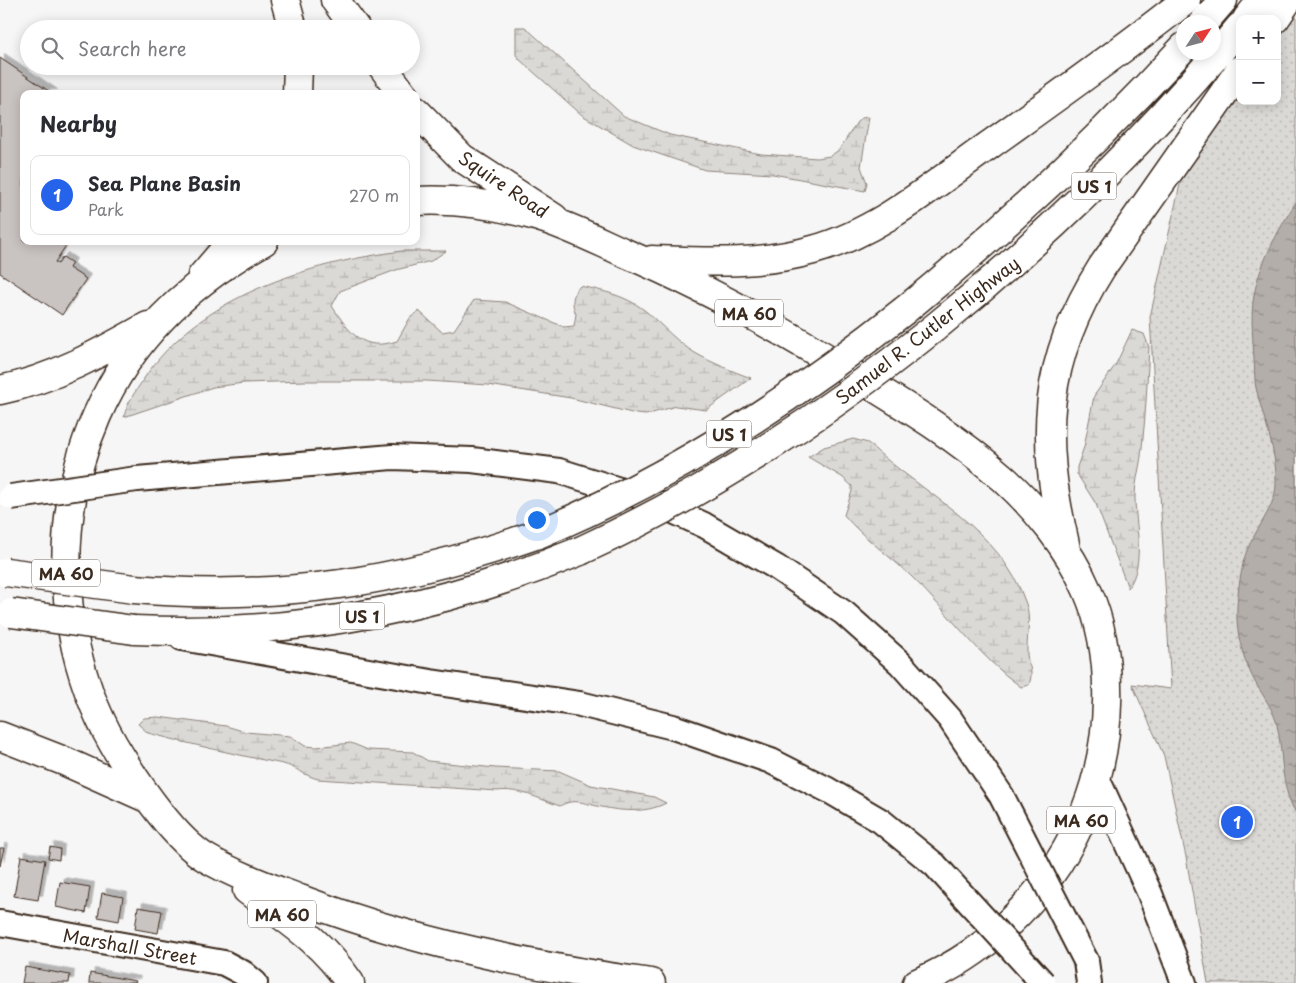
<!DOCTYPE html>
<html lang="en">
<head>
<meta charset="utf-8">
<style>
  body { margin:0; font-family:"Playpen Sans",sans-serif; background:#f7f7f7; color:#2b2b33 }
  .controls { position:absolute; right:15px; top:15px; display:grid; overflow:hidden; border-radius:10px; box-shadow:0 2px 12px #0003 }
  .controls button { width:45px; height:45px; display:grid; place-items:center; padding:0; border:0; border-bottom:1px solid #e1e1e2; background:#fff; color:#2b2b33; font:25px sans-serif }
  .compass { position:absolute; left:1176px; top:15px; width:45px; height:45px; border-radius:50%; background:#fff; box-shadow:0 2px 12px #0003; rotate:54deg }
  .you { position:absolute; left:536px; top:519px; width:18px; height:18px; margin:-12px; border:4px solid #fff; border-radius:50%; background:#1a73e8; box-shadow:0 0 0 8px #1a73e833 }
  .badge { display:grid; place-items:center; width:32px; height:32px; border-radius:50%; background:#2563eb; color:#fff; font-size:16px; font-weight:700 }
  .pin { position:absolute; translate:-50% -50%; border:2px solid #fff; box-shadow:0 1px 5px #0006 }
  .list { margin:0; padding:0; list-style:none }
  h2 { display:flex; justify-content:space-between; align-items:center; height:65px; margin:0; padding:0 20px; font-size:21px }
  h2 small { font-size:16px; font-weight:400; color:#7c7c81 }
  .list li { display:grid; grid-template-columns:32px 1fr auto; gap:15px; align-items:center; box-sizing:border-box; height:80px; margin:0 10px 10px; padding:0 10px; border:1px solid #e1e1e2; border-radius:10px }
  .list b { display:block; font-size:19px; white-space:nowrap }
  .list p { margin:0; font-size:16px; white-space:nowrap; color:#7c7c81 }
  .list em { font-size:16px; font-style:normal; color:#7c7c81 }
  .icon { flex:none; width:28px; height:28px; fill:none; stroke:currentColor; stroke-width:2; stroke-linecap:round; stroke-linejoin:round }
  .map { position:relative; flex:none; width:1296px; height:983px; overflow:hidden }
  .search { position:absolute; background:#fff; box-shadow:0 2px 12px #0003; left:20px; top:20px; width:400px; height:55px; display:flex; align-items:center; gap:12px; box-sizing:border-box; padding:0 18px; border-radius:28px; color:#7c7c81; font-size:19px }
  .panel { position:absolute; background:#fff; box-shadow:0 2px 12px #0003; left:20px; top:90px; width:400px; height:155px; border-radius:10px }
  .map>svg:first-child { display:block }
  .wetland { fill:url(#wetland-marsh); stroke:#8b827a }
  .park { fill:url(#park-dots); stroke:#8b827a }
  .water { fill:url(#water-ripples); stroke:#847972 }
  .building { fill:#c9c3c1; stroke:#3b2a1e; filter:url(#shadow) }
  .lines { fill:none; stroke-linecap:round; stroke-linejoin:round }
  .minor-casing { stroke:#3b2a1e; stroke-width:28 }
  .major-casing { stroke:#3b2a1e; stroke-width:31 }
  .highway-casing { stroke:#3b2a1e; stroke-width:31 }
  .minor { stroke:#fff; stroke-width:24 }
  .major { stroke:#fff; stroke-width:28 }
  .highway { stroke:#fff; stroke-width:28 }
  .minor-bridge-casing { stroke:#3b2a1e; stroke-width:28; stroke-linecap:butt }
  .highway-bridge-casing { stroke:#3b2a1e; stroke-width:31; stroke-linecap:butt }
  .minor-bridge { stroke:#fff; stroke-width:24 }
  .highway-bridge { stroke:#fff; stroke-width:28 }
  .labels { text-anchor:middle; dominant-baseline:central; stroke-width:4; stroke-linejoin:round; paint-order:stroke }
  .shield { fill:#fff; stroke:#766a62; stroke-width:1 }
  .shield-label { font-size:16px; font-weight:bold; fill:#3b2a1e }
  .street-label { font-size:18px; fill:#3b2a1e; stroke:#fff }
</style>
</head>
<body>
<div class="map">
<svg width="1296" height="983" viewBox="0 0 1296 983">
  <defs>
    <pattern id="wetland-marsh" width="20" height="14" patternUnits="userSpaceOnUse" patternTransform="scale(1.25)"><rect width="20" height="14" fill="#dbd9d6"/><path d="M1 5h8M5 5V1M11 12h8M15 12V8" fill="none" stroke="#bdbab7"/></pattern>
    <pattern id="park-dots" width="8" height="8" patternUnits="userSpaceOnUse" patternTransform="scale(1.25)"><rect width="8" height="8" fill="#dbd9d6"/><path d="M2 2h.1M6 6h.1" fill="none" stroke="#bdbab7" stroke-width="1.8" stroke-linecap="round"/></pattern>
    <pattern id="water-ripples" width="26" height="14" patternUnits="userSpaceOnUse" patternTransform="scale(1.25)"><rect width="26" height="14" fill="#b4aeaa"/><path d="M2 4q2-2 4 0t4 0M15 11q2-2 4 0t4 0" fill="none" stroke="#948e8a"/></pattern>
    <filter id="shadow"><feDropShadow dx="4.5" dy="-4.5" stdDeviation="0" flood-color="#0004"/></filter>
  </defs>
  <rect width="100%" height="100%" fill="#f7f6f6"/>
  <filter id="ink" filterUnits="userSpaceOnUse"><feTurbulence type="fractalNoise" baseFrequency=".02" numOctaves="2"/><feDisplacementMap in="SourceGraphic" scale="10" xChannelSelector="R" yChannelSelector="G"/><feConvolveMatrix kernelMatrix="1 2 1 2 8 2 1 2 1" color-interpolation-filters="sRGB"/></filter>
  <g filter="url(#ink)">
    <path class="wetland" d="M516 27H525L624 116 670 135 761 154 817 158 830 156 839 150 857 122 862 118 869 117 861 167 867 183 865 191 773 174 705 170 633 145 582 115 520 60 516 55Z
      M402 251H446L431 261 396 270 340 291 332 306C350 333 362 352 397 341L410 318 419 311 442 332 454 330 474 300 505 302 564 327 574 326 576 314C571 303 572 295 580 286 604 291 628 296 648 313 663 326 677 342 695 353 712 363 732 371 751 378L706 410 676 406 646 415 636 414 571 398 488 385 427 381H305L244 383 213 387 124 417C127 402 136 391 143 380 198 296 308 263 402 251Z
      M1132 330 1144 334 1149 347C1147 380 1146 414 1142 447 1141 464 1135 481 1135 497 1135 525 1146 563 1128 588L1096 504 1077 474V467L1084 447 1094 396 1116 364Z
      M853 439 868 443C922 494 1001 528 1026 604 1031 617 1027 635 1027 649 1026 666 1035 667 1029 685L1021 687C978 656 949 613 911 576 889 555 863 538 844 515L852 491V486L842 477 808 457 824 447Z
      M158 717 226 726 246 732 290 736 305 746 316 747 351 743 368 750 413 752 428 761 495 768 559 771 591 785 654 797 666 803C645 814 619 811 597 806 583 803 573 798 560 806 539 799 519 788 497 791L318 779C305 776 296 767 283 764 238 755 193 745 148 733L138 724 144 718Z"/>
    <path class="park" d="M1296 8V983H1208L1186 857 1164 756 1132 684 1171 689 1150 317 1181 180 1240 90V101H1277V36Z"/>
    <path class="water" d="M1296 202V813C1279 786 1284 750 1276 721 1271 705 1260 692 1253 678 1233 637 1234 607 1243 564 1248 536 1276 510 1276 484 1277 451 1265 424 1257 392 1254 382 1255 369 1254 359 1253 340 1251 321 1253 302 1257 268 1278 230 1296 202Z"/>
    <path class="building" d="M0 58 53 94H24V241H69L55 262 58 264 63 257 72 263 69 268 86 279 62 315 0 273Z
      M50 847 60 849 59 860 48 858Z
      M0 848H4L0 866Z
      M21 856 45 860 38 900 14 896Z
      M60 882 90 887 86 913 56 907Z
      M102 893 123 897 119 921 98 917Z
      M138 907 162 911 158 933 135 929Z
      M25 967 70 975 69 983H22Z
      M90 973 136 981 135 983H89Z"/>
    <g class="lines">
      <defs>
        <path id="minor" d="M137 479 392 457 472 460 559 471 645 498 704 525 776 567 844 613 900 663 950 719 1001 795
          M182 638 431 682 580 704 673 727 771 761 828 790 881 821 935 865
          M1096 776 1150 894 1184 983
          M0 923 224 963 243 973 255 983
          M1086 961 1089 983"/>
        <path id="major" d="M285 0 293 29
          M335 0 356 29
          M382 66 403 94
          M297 94 298 66
          M416 111 462 158 554 218
          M202 276 232 241"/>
        <path id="highway" d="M1247 19 1262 0
          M1275 19 1288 0
          M1204 22 1223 0
          M416 201C456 199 498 205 536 216 567 225 596 240 625 253 705 287 782 330 856 376 907 407 958 438 1003 478 1036 508 1069 548 1087 590 1116 656 1112 743 1086 809 1055 887 994 950 917 983
          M264 241C227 262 192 287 163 317 50 433 36 622 121 757 140 788 176 840 206 858 235 875 269 887 300 899 412 942 532 967 651 983
          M652 260C707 262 760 265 813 250 879 232 933 185 988 146 1055 98 1122 51 1186 0
          M905 310C1005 228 1097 142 1184 47
          M933 329C1045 239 1148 138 1240 27
          M0 390C54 379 100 353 148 326
          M1065 544C1040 437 1042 362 1102 267L1240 70
          M134 589C281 601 401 582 538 534
          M134 630C288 637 438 610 580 551
          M0 736 64 761 149 799
          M247 890C288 921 320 939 350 983"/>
      </defs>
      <use href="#minor" class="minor-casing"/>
      <use href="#major" class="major-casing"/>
      <use href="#highway" class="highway-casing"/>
      <use href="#minor" class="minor"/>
      <use href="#major" class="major"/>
      <use href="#highway" class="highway"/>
      <defs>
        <path id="minor-bridge" d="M11 497 137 479
          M1001 795 1086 961
          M935 865 1043 983"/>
        <path id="highway-bridge" d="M538 534C671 479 793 399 905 310
          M580 551C707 493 824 416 933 329
          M6 572 134 589
          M11 613 134 630"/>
      </defs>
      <use href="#minor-bridge" class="minor-bridge-casing"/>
      <use href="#highway-bridge" class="highway-bridge-casing"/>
      <use href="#minor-bridge" class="minor-bridge"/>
      <use href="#highway-bridge" class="highway-bridge"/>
    </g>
  </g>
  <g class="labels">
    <g class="shield">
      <rect x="1071.5" y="172.5" width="45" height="27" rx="4"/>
      <rect x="715" y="299.5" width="68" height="27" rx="4"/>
      <rect x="706.5" y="420.5" width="45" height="27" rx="4"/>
      <rect x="32" y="559.5" width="68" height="27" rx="4"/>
      <rect x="339.5" y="602.5" width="45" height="27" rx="4"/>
      <rect x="1047" y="806.5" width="68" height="27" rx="4"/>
      <rect x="248" y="900.5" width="68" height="27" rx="4"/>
    </g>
    <g class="shield-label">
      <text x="1094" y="186">US 1</text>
      <text x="749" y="313">MA 60</text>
      <text x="729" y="434">US 1</text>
      <text x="66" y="573">MA 60</text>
      <text x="362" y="616">US 1</text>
      <text x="1081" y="820">MA 60</text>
      <text x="282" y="914">MA 60</text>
    </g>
    <g class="street-label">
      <text transform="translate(504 184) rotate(34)">Squire Road</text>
      <text transform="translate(927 330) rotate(-38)">Samuel R. Cutler Highway</text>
      <text transform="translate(130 946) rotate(10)">Marshall Street</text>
    </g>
  </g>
</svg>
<div class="controls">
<button>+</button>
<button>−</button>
</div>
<svg class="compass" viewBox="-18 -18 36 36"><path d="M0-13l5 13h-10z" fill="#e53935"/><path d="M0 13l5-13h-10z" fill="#7c7c81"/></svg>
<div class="you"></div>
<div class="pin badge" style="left:1237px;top:822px">1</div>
<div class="search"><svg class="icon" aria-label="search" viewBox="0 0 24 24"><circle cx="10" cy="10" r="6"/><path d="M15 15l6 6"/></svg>Search here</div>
<section class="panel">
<h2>Nearby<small></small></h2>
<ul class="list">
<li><span class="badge">1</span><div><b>Sea Plane Basin</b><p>Park</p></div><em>270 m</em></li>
</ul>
</section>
</div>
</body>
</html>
